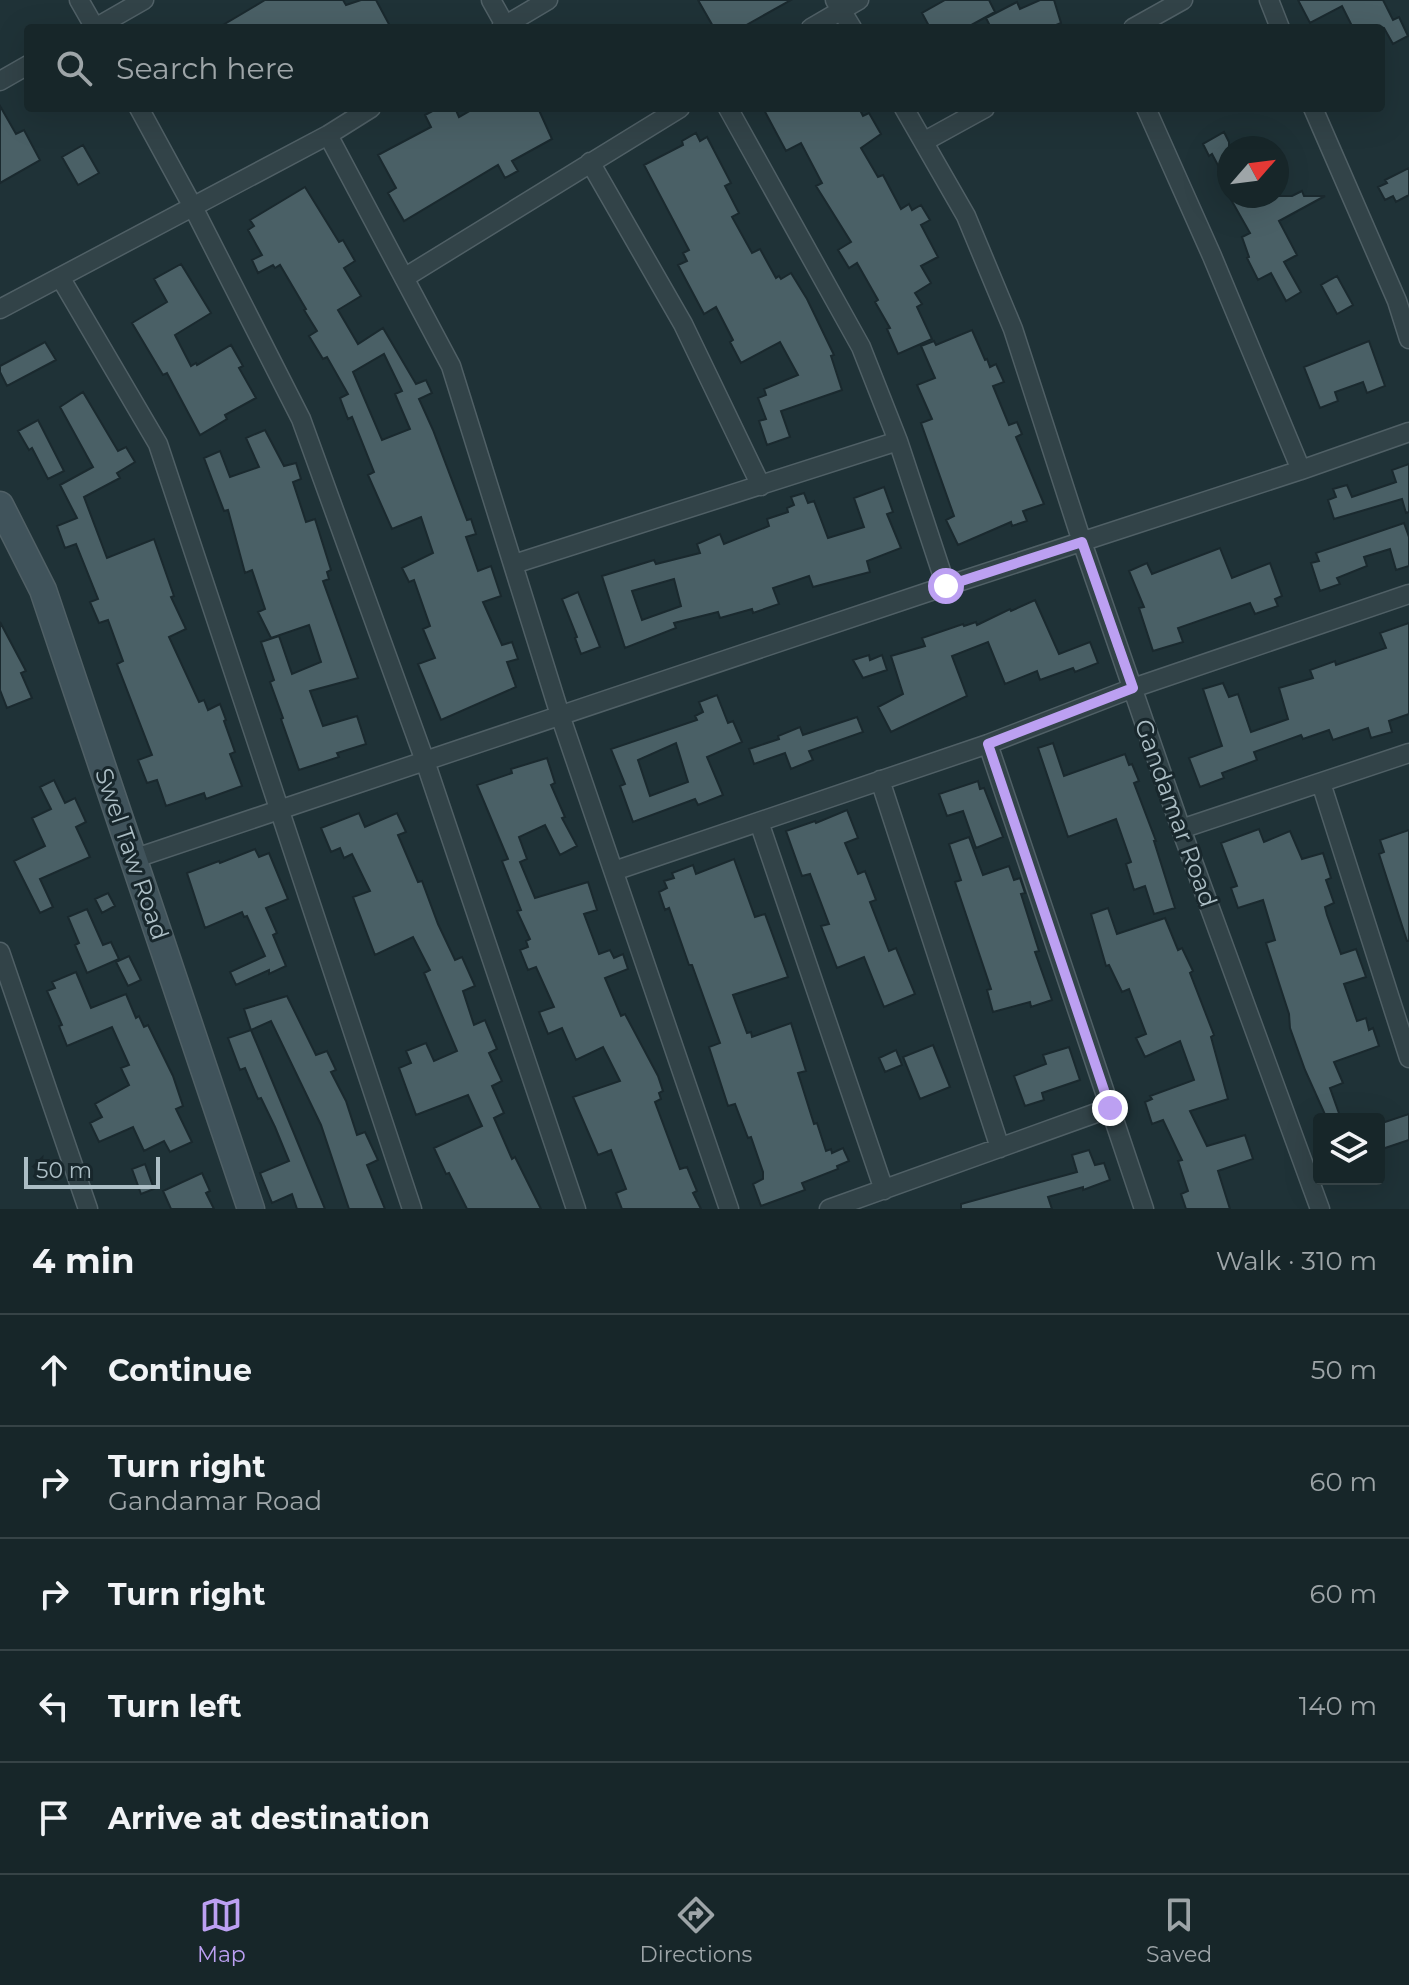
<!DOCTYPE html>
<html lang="en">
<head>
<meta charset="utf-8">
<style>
  body { margin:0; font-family:Montserrat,sans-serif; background:#243235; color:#f1f3f6 }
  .controls { position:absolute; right:24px; bottom:24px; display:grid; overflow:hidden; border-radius:8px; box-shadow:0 8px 32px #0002 }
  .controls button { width:72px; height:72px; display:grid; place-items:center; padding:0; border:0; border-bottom:2px solid #364346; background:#172629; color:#f1f3f6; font:40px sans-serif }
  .compass { position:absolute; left:1217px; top:136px; width:72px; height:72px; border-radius:50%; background:#172629; box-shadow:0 8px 32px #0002; rotate:62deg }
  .scale { position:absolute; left:24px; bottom:20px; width:136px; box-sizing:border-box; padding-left:8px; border:4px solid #acbec5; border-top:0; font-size:22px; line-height:28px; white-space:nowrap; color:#acbec5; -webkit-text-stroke:6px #18272c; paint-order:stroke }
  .stop { position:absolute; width:24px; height:24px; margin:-18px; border:6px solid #bca0f2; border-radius:50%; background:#fff }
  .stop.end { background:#bca0f2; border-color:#fff; box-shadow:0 2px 8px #0008 }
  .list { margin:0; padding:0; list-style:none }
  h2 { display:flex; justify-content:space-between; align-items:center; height:104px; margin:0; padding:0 32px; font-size:34px }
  h2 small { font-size:26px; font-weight:400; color:#9ea5a8 }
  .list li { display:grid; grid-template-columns:52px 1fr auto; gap:24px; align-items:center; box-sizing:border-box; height:112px; padding:0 32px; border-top:2px solid #364346 }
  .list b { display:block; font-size:30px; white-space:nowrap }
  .list p { margin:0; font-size:26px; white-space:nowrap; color:#9ea5a8 }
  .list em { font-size:26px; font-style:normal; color:#9ea5a8 }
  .icon { flex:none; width:44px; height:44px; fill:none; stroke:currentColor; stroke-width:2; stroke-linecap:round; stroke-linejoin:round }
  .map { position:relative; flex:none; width:1409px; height:1209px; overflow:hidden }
  .search { position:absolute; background:#172629; box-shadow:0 8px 32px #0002; left:24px; right:24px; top:24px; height:88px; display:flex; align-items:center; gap:20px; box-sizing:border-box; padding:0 28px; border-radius:8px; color:#9ea5a8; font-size:30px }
  .sheet { height:664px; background:#172629 }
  nav { display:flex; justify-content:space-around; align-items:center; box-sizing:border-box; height:112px; border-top:2px solid #364346; background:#172629; font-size:22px; color:#9ea5a8 }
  nav a { display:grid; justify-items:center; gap:4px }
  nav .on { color:#bca0f2 }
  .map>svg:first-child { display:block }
  .building { fill:#4a6066; stroke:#1a292e; stroke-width:2; fill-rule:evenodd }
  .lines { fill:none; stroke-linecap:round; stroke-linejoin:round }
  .street-casing { stroke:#506066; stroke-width:21 }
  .secondary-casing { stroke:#506066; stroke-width:29 }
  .street { stroke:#324348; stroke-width:18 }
  .secondary { stroke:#40535b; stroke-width:26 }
  .route { stroke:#bca0f2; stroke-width:10 }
  .labels { text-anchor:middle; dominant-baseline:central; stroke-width:6; stroke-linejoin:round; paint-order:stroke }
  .street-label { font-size:24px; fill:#acbec5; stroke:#18272c }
</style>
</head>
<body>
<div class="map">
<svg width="1409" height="1209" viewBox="0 0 1409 1209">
  <rect width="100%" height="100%" fill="#1f3237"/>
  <path class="building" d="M265 0H343L346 5 361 0H376L391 28H218Z
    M698 0H791L741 28H714Z
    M945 0H989L995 12 966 28H930L922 13Z
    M1040 0H1054L1061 23 1049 28H991L986 18 1017 2 1020 9Z
    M1298 0H1383L1393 20 1399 17 1408 36 1393 44 1384 28H1353L1342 6 1310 23Z
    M0 106 16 134 24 130 40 160 0 183Z
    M438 108H455L459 117 475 108H538L552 139 512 161 518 171 505 178 498 165 404 221 388 193 396 188 378 155 431 127 425 115Z
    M763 108H859L863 116 869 113 881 134 861 148 878 177 883 175 901 209 909 204 912 210 921 205 930 220 921 225 938 257 921 266 931 283 915 293 922 304 917 307 932 339 898 354 887 329 890 328 875 302 878 300 857 263 849 268 838 250 851 242 816 186 822 183 801 143 786 151Z
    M1224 132 1229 142V186L1212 154 1209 156 1203 144Z
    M696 133 700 141 707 137 731 183 725 186 739 213 732 217 752 253 760 249 776 278 779 276 781 279 791 273 807 299 834 355 831 356 842 390 781 411 790 437 767 445 759 421 766 419 758 398 766 395 764 389 798 375 780 342 741 363 730 342 733 340 716 307 704 314 678 265 687 261 683 253 689 250 644 165 683 145 682 141Z
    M83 145 99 173 78 185 62 157Z
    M1409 168V195L1396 202 1393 196 1385 200 1378 187 1387 183 1385 180Z
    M305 187 339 242 343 240 355 261 344 268 361 296 338 310 358 344 383 328 416 384 426 380 432 393 419 399 433 430 467 520 471 519 476 534 466 537 478 571 491 566 501 596 483 602 502 645 512 642 518 659 507 662 516 687 441 720 418 664 435 658 423 629 430 626 414 580 409 582 402 568 433 553 421 517 392 529 368 475 374 472 352 417 348 419 340 398 348 394 327 357 323 359 309 336 317 331 304 310 306 309 280 265 275 268 273 265 258 273 252 260 262 255 248 230 254 226 250 220ZM384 354 402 391 395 394 410 429 382 440 353 372Z
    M1302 191 1304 196H1325L1279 221 1297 255 1284 262 1301 292 1286 301 1271 273 1258 280 1247 258 1249 257 1242 237 1250 233 1229 196H1292Z
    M181 264 211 313 175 335 191 366 196 363 197 365 231 345 243 366 239 368 256 398 225 415 227 419 200 435 167 373 163 375 132 323 167 302 154 279Z
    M1337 276 1353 305 1337 314 1321 285Z
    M972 330 985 360 987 359 990 367 996 364 1004 382 993 386 1009 425 1017 422 1022 434 1016 437 1044 504 1023 511 1027 521 1012 526 1011 522 958 545 946 520 954 516 921 423 932 419 917 385 935 378 921 346 934 341 936 345Z
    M1369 341 1385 386 1367 393 1363 382 1335 392 1338 401 1320 408 1304 367Z
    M45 342 56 360 7 386 0 372V366Z
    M83 392 118 451 126 447 135 462 117 473 120 478 84 497 107 558 154 539 174 596 171 597 186 629 169 637 199 702 204 700 208 710 220 704 226 720 224 721 235 752 230 754 242 786 206 799 204 793 166 806 157 780 147 783 138 760 152 755 117 664 123 661 108 620 99 623 90 602 98 599 76 544 65 548 57 526 77 518 60 485 93 467 60 407Z
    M38 420 64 471 48 479 32 448 29 450 18 431Z
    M265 430 284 466 296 463 301 479 293 482 306 522 315 519 331 570 327 572 329 579 323 581 358 678 310 691 323 726 357 716 366 744 337 753 339 757 299 770 281 719 283 718 270 682 274 680 261 642 279 636 292 674 321 662 309 625 271 638 258 612 265 609 252 570 245 573 228 510 224 511 204 458 220 451 230 477 259 467 246 438Z
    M1409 464V512L1406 513 1402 499 1334 519 1328 500 1336 497 1333 489 1347 485 1352 497 1396 482 1392 470Z
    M884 487 893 512 887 514 901 548 867 561 870 572 813 587 809 576 773 588 779 604 753 613 752 609 720 618 718 612 674 623 676 628 625 648 602 576 654 560 656 564 700 553 697 544 720 534 724 544 769 526 767 519 788 512 787 508 794 505 791 497 804 493 808 503 814 501 828 538 864 527 854 498ZM674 579 681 606 642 620 632 591Z
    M1404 523 1409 537V566L1396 570 1390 549 1364 557 1367 566 1337 578 1340 584 1320 591 1311 563 1319 561 1316 553Z
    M1220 548 1232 578 1270 563 1282 596 1275 599 1278 606 1255 614 1250 603 1178 628 1183 642 1153 651 1139 608 1144 607 1129 571 1147 563 1152 574Z
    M578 592 600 647 581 654 575 638 577 637 562 599Z
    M1035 600 1059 654 1090 642 1098 663 1075 672 1073 668 1040 680 1037 671 1005 684 988 642 952 656 967 696 891 732 878 707 903 694 891 656 925 646 922 638 963 624 964 626 976 622 977 625 1010 609 1011 611Z
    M0 622 26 671 21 673 32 698 7 708 0 690Z
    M1409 623V714L1389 721 1392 732 1371 738 1368 728 1333 740 1329 730 1303 739 1301 735 1254 752 1257 760 1222 773 1224 778 1200 787 1189 758 1222 746 1203 689 1223 683 1229 697 1238 694 1251 732 1288 719 1279 688 1313 678 1310 670 1335 661 1336 665 1386 648 1380 633Z
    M869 655 870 660 882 655 887 670 863 678 853 660Z
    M717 695 728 723 733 721 742 742 707 757 723 795 698 805 695 799 633 822 620 786 625 784 611 749 697 720 695 716 703 712 699 702ZM676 743 688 782 650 796 638 760Z
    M857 717 863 732 809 751 813 760 791 769 785 753 754 764 749 749 779 739 778 736 800 727 803 735Z
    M1053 743 1064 776 1125 754 1129 765 1132 764 1139 781 1134 783 1156 841H1154L1175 908 1154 914 1145 886 1134 890 1126 864 1131 862 1116 819 1068 837 1038 748Z
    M547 758 555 783 551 785 565 817 562 818 577 846 560 855 545 825 519 837 527 859 520 862 535 898 588 882 597 910 584 914 599 954 610 950 614 958 623 954 628 969 605 978 621 1016 625 1014 658 1076 663 1091 659 1093 661 1099 655 1102 680 1169 687 1167 697 1191 693 1193 701 1209H622L616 1193 626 1189 611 1150 598 1155 573 1097 620 1081 603 1047 576 1060 562 1028 548 1034 539 1012 554 1007 536 967 528 970 520 950 528 947 526 941 530 939 517 911 521 910 502 861 508 859 477 785 512 773 511 769Z
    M54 780 65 803 75 798 86 822 76 827 90 857 40 879 53 907 40 913 14 861 45 846 32 818 51 809 40 787Z
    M978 781 980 789 984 788 1003 837 976 848 963 811 947 816 939 794Z
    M847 810 858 838 845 843 858 874 865 871 876 900 870 902 889 951 896 948 915 994 884 1007 864 957 837 968 821 926 829 924 810 874 802 876 786 831 815 821 816 823Z
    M359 813 365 827 397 813 406 832 398 835 418 882 422 881 438 924 455 960 462 957 475 986 463 991 474 1025 485 1020 497 1049 489 1053 502 1081 492 1086 504 1113 494 1118 512 1159 515 1157 541 1209H467L449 1173 446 1174 434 1148 482 1126 468 1095 416 1115 399 1068 411 1063 406 1051 426 1043 434 1061 457 1051 424 973 430 970 413 937 375 955 353 897 370 891 352 854 344 858 340 848 331 852 321 828Z
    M1259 829 1264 842 1290 831 1302 859 1323 853 1331 878 1326 880 1334 903 1325 907 1327 915 1341 954 1356 949 1366 977 1344 984 1357 1021 1366 1018 1369 1030 1373 1028 1379 1046 1334 1062 1343 1083 1330 1088 1341 1119H1327L1305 1070 1290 1028 1289 1014 1266 943 1275 940 1263 900 1238 908 1231 888 1237 886 1221 843Z
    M1409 830V941H1407L1379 854 1384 852 1380 840Z
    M969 837 983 875 1009 866 1014 880 1020 878 1025 893 1021 894 1039 951 1035 952 1052 1000 1031 1007 1030 1002 993 1012 987 990 991 989 955 882 961 880 949 844Z
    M255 849 259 857 269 853 288 899 266 908 277 933 273 935 286 966 269 974V970L236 985 230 972 265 956 247 916 244 917 242 912 205 928 187 873 219 861 220 863Z
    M734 859 755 917 765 914 788 977 733 995 747 1033 751 1032 752 1037 791 1023 806 1071 798 1073 814 1124 817 1123 826 1151 831 1149 832 1153 843 1148 849 1161 837 1166 838 1169 802 1183 805 1190 761 1206 753 1184 763 1179V1172L751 1137 748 1138 735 1104 728 1106 709 1047 720 1043 692 965H689L669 908 665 910 659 892 667 888 664 881 674 878 672 873 693 865 696 874Z
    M108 893 115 906 102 913 95 899Z
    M1108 908 1117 934 1165 918 1178 950 1182 948 1193 971 1190 973 1214 1035 1211 1037 1228 1099 1190 1111 1207 1146 1245 1135 1253 1159 1218 1171 1230 1209H1186L1181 1194 1188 1191 1178 1161 1182 1160 1163 1120 1152 1124 1145 1102 1152 1099 1150 1096 1194 1080 1180 1041 1145 1057 1136 1038 1146 1034 1129 989 1122 992 1109 965 1106 966 1091 914Z
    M87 909 103 945 111 942 119 959 87 973 75 945 79 943 68 917Z
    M129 956 141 980 128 986 116 962Z
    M76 972 91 1008 126 994 136 1018 139 1016 144 1027 148 1025 173 1076 183 1106 176 1109 192 1142 170 1152 164 1141 144 1151 133 1127 99 1142 90 1123 102 1117 95 1104 129 1085 121 1068 129 1065 112 1027 67 1046 59 1026 62 1025 47 991 55 988 52 982Z
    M287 996 316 1055 327 1051 336 1070 331 1072 346 1101 357 1135 365 1132 378 1160 367 1165 385 1209H349L321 1125 271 1021 251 1030 244 1009Z
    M251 1030 293 1131 325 1209H297L292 1194 272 1203 260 1173 289 1161 275 1127 261 1098 258 1099 245 1068 240 1070 228 1038Z
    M933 1045 950 1087 920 1099 903 1057Z
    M1069 1047 1080 1080 1042 1093 1044 1100 1025 1106 1014 1076 1046 1064 1043 1055Z
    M896 1050 902 1065 885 1072 879 1058Z
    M1409 1114V1140L1379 1150V1124Z
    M1089 1150 1095 1165 1104 1163 1110 1180 1083 1190V1187L1048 1197 1052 1209H961V1204L1077 1172 1072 1155Z
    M145 1164 154 1189 141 1194 132 1169Z
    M202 1173 210 1191 206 1193 214 1209H171L163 1191Z"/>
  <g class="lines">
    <defs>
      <path id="street" d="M79 0 95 28
        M491 0 505 25
        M835 0 852 28
        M1269 0 1280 28
        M95 28 144 0
        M501 28 548 0
        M811 28 859 0
        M1133 28 1183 0
        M0 81 28 65
        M139 108 193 207 301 419 425 761 576 1209
        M728 108 861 347 898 441 946 586
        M904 108 966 216 1013 329 1082 542 1181 829 1320 1209
        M1146 108 1212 256 1301 470
        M1313 108 1397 301 1409 339
        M328 135 451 366 560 715 729 1209
        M925 141 985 108
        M590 162 683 324 761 486
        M60 277 158 444 412 1209
        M404 278 680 108
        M0 309 328 135 371 108
        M514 564 898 441
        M988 744 1144 1209
        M880 780 1000 1148
        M1321 783 1409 1058
        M759 822 884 1190
        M1181 829 1409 753
        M133 859 946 586 1301 470 1409 432
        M614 871 988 744 1133 688 1409 594
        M0 952 88 1209
        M829 1209 1110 1108"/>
      <path id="secondary" d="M0 505 43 590 251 1209"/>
    </defs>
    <use href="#street" class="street-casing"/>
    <use href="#secondary" class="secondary-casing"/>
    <use href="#street" class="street"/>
    <use href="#secondary" class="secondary"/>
  </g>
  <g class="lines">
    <path class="route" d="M946 586 1082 542 1133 688 988 744 1110 1108"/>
  </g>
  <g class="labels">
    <g class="street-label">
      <text transform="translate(1176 813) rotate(70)">Gandamar Road</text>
      <text transform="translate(132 854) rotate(71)">Swel Taw Road</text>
    </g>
  </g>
</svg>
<div class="controls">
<button><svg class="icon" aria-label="layers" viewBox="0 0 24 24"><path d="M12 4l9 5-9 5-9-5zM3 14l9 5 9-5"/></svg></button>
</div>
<svg class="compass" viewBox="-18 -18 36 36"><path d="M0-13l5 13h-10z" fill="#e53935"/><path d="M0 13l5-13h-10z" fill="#9ea5a8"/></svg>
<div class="scale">50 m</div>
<div class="stop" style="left:946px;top:586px"></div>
<div class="stop end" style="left:1110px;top:1108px"></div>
<div class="search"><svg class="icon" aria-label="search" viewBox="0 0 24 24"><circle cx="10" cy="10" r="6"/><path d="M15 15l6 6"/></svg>Search here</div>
</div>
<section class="sheet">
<h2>4 min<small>Walk · 310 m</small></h2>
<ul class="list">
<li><svg class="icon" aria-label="ahead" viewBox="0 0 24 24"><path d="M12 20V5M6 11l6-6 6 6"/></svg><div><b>Continue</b></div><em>50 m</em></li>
<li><svg class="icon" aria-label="right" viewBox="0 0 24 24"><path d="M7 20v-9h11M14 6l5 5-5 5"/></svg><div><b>Turn right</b><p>Gandamar Road</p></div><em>60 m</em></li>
<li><svg class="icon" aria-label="right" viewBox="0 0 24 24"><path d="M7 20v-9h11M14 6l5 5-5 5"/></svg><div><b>Turn right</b></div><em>60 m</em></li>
<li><svg class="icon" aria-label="left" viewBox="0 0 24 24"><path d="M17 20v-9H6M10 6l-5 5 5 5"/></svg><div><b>Turn left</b></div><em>140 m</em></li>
<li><svg class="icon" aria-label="arrive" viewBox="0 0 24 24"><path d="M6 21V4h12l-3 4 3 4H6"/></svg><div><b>Arrive at destination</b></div></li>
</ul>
</section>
<nav>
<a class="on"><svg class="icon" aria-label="map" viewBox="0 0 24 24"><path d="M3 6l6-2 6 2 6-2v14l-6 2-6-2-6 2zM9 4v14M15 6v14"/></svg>Map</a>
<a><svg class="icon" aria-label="directions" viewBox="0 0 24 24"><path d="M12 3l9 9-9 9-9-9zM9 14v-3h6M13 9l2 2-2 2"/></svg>Directions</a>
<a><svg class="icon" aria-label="saved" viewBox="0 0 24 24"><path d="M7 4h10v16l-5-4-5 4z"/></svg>Saved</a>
</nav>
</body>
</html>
